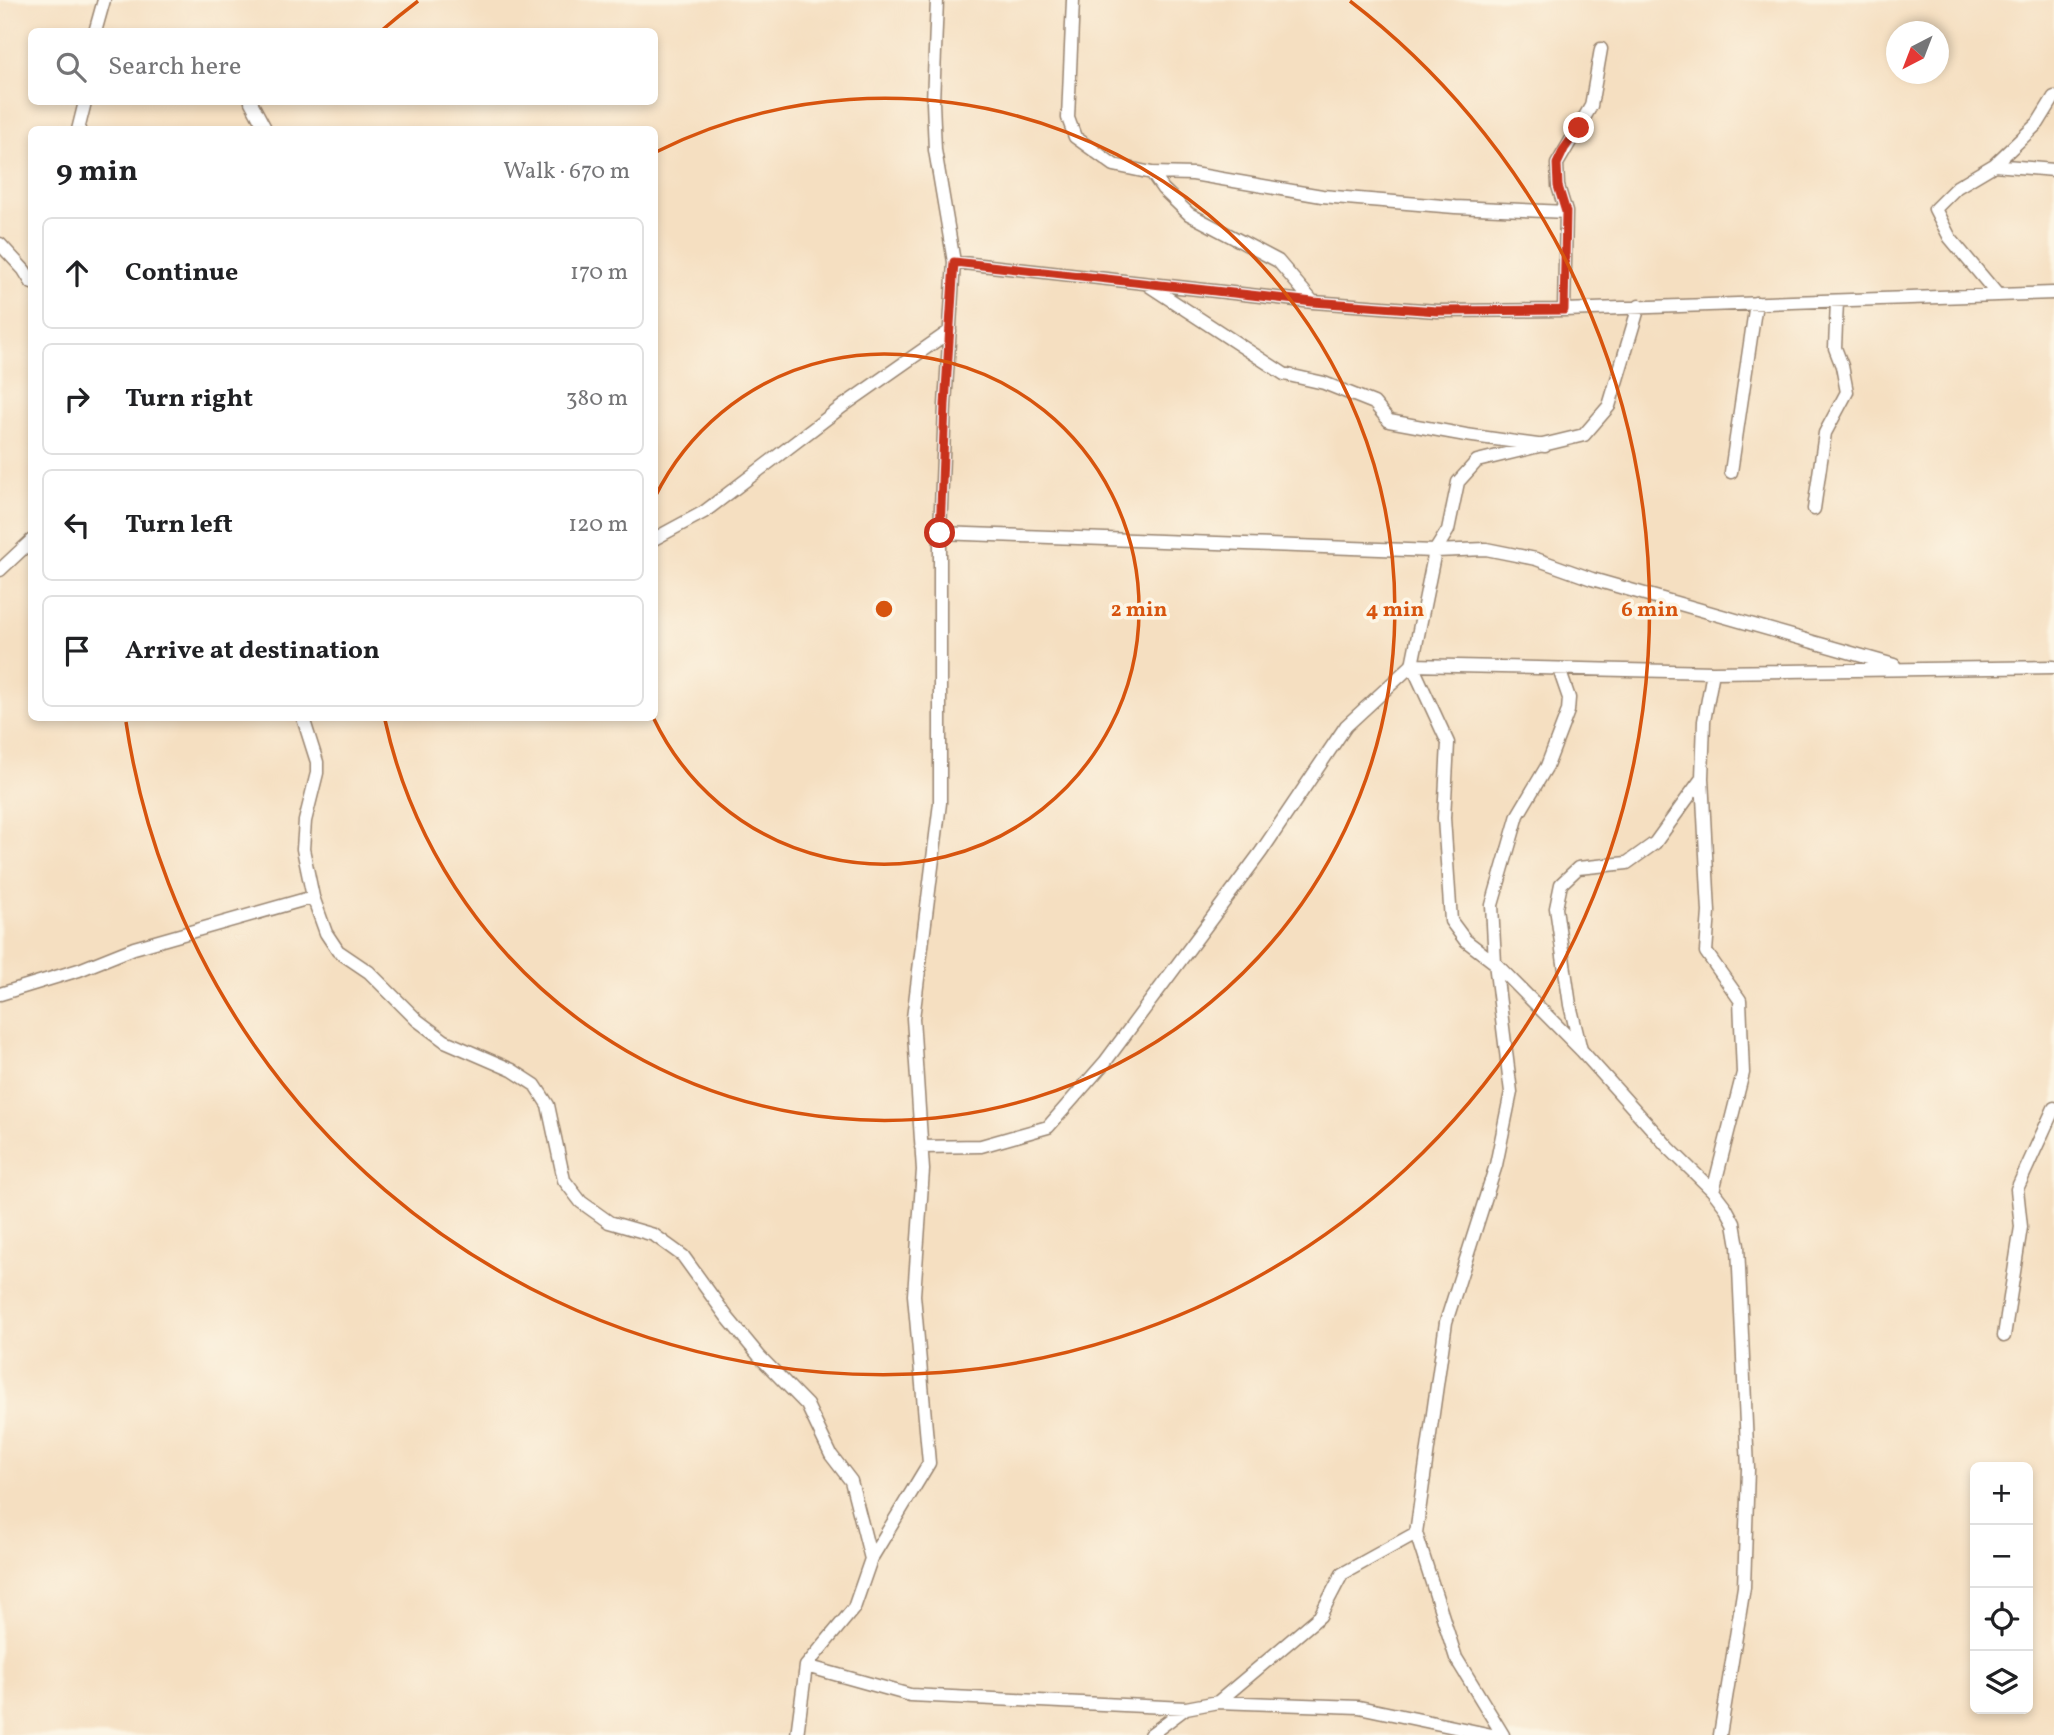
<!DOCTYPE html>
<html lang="en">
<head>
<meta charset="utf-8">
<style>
  body { margin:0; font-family:Vollkorn,serif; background:#f2f2f2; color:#202124 }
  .controls { position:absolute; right:21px; bottom:21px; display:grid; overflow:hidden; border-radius:10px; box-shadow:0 4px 10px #0003 }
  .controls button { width:63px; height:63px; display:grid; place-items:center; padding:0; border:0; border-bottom:2px solid #e0e0e0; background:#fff; color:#202124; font:35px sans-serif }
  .compass { position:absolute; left:1886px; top:21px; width:63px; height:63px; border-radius:50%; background:#fff; box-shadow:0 4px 10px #0003; rotate:222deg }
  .stop { position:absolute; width:21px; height:21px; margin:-16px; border:5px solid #c8321e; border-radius:50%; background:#fff }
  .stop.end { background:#c8321e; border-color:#fff; box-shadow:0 2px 7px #0008 }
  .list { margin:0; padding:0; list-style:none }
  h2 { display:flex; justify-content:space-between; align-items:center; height:91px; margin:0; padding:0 28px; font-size:30px }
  h2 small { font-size:23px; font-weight:400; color:#757577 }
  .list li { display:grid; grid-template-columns:46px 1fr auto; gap:21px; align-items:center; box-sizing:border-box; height:112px; margin:0 14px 14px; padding:0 14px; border:2px solid #e0e0e0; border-radius:10px }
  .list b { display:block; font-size:26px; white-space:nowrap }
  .list em { font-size:23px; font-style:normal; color:#757577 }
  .icon { flex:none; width:38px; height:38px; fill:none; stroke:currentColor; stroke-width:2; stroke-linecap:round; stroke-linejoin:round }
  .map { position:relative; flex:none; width:2054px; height:1735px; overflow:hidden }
  .search { position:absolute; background:#fff; box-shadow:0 4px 10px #0003; left:28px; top:28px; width:630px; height:77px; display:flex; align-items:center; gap:18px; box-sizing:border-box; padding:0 24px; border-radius:10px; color:#757577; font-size:26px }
  .panel { position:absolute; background:#fff; box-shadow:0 4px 10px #0003; left:28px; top:126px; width:630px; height:595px; border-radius:10px }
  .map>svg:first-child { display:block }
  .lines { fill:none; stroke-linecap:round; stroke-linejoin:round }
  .minor-casing { stroke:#988470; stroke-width:15 }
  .minor { stroke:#fff; stroke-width:12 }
  .route { stroke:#c8321e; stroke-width:9 }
  .ring { fill:none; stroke:#d7540e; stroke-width:3.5 }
  .centre { fill:#d7540e; stroke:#fcf5e5; stroke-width:3.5 }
  .ring-label { font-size:21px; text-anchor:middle; font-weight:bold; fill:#d7540e; stroke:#fcf5e5; stroke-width:7; stroke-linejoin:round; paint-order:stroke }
</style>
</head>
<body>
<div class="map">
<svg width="2054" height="1735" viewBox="0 0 2054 1735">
  <rect width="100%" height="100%" fill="#fcf5e5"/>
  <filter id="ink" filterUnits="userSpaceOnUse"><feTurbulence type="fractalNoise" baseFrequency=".0143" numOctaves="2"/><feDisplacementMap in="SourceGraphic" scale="14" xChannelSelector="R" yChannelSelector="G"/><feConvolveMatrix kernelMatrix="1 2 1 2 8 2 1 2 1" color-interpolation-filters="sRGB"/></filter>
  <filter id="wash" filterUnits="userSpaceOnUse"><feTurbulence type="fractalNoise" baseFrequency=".00686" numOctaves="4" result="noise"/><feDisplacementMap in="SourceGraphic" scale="28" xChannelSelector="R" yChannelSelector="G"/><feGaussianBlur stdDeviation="1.57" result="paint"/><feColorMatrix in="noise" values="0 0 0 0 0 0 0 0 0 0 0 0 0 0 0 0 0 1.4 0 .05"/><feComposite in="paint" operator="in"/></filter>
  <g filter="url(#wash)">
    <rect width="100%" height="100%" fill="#f5dfc1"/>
  </g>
  <g filter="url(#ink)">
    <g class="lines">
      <defs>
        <path id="minor" d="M1073 0 1068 118 1075 137 1114 165 1152 173 1163 189 1189 214 1278 261 1313 302
          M95 32 104 0
          M251 102 266 130
          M78 130 85 102
          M1994 165 2054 170
          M1152 173 1193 174 1322 196 1455 207 1566 212
          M0 244 24 270 32 283
          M954 262 1313 302 1437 311 1564 310 2054 293
          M1148 285 1284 374 1324 383 1374 403 1389 421 1466 435 1545 446
          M1997 294 1950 238 1935 209 1957 187 1994 165 2038 123 2054 97
          M1564 310 1566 212 1558 186 1557 164 1591 106 1601 49
          M1731 472 1756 303
          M1814 509 1825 433 1847 392 1842 366 1835 348 1837 301
          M940 533 1435 551 1412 665 1713 672 2054 667
          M654 539 704 512 843 406 950 331
          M1435 551 1486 549 1536 559 1592 579 1894 665
          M1435 551 1448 530 1458 482 1477 461 1584 435 1609 406 1639 306
          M0 570 32 540
          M303 718 317 762V773L305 821 303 849 313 897 326 933 338 951 369 972 417 1020 445 1041 512 1070 535 1085 548 1105 564 1180 581 1202 609 1222 654 1235 683 1256 727 1317 760 1357 807 1405 831 1455 851 1481 871 1559
          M1702 778 1709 912 1706 952 1740 1000 1743 1073 1713 1191
          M0 994 79 970 134 948 313 897
          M1581 1050 1570 1005 1556 908 1561 884 1578 868 1627 863 1655 843 1702 778 1704 721 1713 672
          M921 1147 981 1146 1048 1127 1105 1062 1261 852 1346 726 1412 665 1448 743 1444 818 1451 921 1465 940 1495 963 1582 1051 1669 1148 1713 1191 1726 1208 1734 1223 1738 1246 1748 1469 1744 1587 1720 1735
          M2004 1336 2021 1227 2017 1189 2054 1108
          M1416 1533 1456 1658 1503 1735
          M806 1666 910 1695 1186 1708 1218 1702 1320 1616 1342 1574 1416 1533 1446 1322 1496 1165 1511 1092 1495 963 1492 905 1518 815 1547 766 1568 711 1569 698 1559 669
          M1218 1702 1359 1707 1492 1735
          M797 1735 806 1666 854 1608 871 1559 929 1463 914 1295 923 1170 913 1018 940 803V533L945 405 954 262 935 150 933 102 937 0
          M1150 1735 1186 1708"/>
      </defs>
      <use href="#minor" class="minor-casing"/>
      <use href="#minor" class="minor"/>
    </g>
  </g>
  <g class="lines" filter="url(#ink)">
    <path class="route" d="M940 533 945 405 954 262 1313 302 1437 311 1564 310 1566 212 1558 186 1557 164 1564 149 1579 128"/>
  </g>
  <g class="ring">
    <path d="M655 497A255 255 0 1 1 654 719"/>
    <path d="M656 152A511 511 0 1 1 385 720"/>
    <path d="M381 31A766 766 0 0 1 418 1M1350 1A766 766 0 1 1 126 722"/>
  </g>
  <circle cx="884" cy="609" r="10" class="centre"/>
  <g class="ring-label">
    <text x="1139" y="616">2 min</text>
    <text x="1395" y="616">4 min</text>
    <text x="1650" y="616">6 min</text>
  </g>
</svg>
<div class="controls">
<button>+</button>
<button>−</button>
<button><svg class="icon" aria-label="locate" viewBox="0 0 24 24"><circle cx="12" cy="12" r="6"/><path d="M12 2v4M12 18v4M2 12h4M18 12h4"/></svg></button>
<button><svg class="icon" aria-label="layers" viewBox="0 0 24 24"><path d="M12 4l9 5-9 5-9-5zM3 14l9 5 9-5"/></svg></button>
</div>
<svg class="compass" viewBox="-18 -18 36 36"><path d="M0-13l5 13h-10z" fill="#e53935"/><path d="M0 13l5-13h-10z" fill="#757577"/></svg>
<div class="stop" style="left:940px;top:533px"></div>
<div class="stop end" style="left:1579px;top:128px"></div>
<div class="search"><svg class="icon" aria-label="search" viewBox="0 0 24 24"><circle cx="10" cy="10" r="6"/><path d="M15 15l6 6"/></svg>Search here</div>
<section class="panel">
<h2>9 min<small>Walk · 670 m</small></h2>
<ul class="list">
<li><svg class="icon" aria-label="ahead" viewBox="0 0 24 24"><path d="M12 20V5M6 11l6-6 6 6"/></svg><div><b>Continue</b></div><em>170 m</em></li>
<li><svg class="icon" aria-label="right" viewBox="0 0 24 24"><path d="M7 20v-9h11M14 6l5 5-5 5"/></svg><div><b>Turn right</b></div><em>380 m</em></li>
<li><svg class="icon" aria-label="left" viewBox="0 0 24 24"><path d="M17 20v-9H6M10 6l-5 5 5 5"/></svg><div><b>Turn left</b></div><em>120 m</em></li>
<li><svg class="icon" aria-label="arrive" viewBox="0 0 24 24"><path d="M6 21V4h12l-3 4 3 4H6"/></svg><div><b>Arrive at destination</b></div></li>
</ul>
</section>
</div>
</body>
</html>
